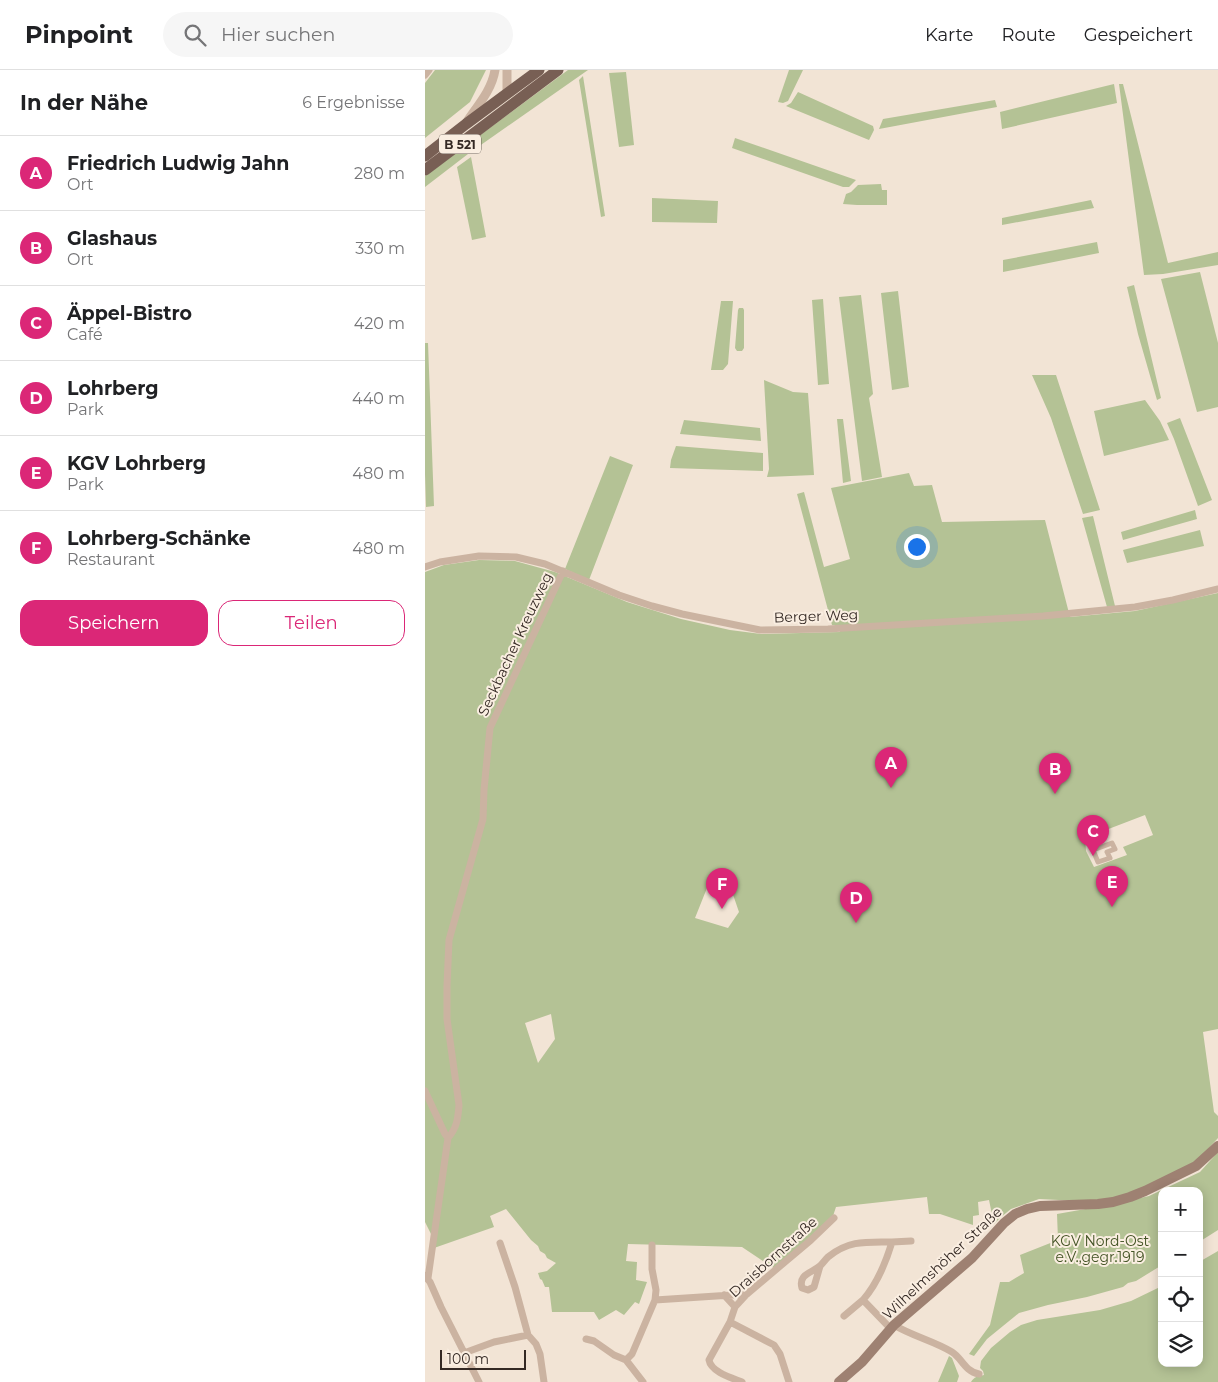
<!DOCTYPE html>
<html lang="de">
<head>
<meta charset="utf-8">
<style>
  body { margin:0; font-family:Montserrat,sans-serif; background:#f6f6f6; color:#202124 }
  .controls { position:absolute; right:15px; bottom:15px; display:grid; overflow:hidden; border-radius:10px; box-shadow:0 2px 12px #0003 }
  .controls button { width:45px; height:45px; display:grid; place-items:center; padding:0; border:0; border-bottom:1px solid #e0e0e0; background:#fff; color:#202124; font:25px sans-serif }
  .scale { position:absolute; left:15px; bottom:12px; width:86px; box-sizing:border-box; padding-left:5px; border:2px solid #342924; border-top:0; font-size:14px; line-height:18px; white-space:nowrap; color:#342924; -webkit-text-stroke:4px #faeee1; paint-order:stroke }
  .you { position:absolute; left:491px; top:476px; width:18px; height:18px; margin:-12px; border:4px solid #fff; border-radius:50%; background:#1a73e8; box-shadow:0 0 0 8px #1a73e833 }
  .badge { display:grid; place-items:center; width:32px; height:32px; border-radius:50%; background:#db2777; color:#fff; font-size:16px; font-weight:700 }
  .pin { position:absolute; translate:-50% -41px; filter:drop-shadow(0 1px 2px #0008) }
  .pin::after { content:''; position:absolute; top:26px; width:18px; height:15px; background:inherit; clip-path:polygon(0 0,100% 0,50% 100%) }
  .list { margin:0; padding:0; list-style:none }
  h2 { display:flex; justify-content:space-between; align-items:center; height:65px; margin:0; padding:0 20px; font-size:21px }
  h2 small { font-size:16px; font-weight:400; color:#757577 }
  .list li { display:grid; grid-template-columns:32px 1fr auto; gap:15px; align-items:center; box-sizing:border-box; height:75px; padding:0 20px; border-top:1px solid #e0e0e0 }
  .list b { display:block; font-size:19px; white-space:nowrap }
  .list p { margin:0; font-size:16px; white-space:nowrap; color:#757577 }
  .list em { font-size:16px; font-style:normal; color:#757577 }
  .actions { display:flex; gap:10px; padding:15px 20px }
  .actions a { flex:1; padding:11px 0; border:1px solid #db2777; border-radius:15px; text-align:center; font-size:18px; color:#db2777 }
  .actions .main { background:#db2777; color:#fff }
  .icon { flex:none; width:28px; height:28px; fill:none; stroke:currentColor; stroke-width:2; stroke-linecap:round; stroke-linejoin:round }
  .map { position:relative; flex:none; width:793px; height:1312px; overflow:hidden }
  header { display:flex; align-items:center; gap:30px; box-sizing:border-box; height:70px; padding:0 25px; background:#fff; border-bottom:1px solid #e0e0e0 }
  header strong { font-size:24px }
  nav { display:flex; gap:28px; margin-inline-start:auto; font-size:18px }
  .search { width:350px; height:45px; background:#f6f6f6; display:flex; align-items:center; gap:12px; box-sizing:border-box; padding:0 18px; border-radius:28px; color:#757577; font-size:19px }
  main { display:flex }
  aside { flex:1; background:#fff }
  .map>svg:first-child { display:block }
  .green { fill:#b4c295; fill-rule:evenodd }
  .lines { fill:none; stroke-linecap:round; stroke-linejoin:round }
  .pedestrian { stroke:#cbb3a1; stroke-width:5 }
  .minor { stroke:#cbb3a1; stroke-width:7 }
  .tertiary { stroke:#cbb3a1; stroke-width:9 }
  .secondary { stroke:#9e8172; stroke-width:10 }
  .primary { stroke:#785f54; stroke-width:11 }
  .labels { text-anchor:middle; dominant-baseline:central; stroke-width:4; stroke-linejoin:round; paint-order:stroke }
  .shield { fill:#faeee1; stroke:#6f645d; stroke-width:1 }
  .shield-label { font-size:12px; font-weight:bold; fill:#342924 }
  .street-label { font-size:14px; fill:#342924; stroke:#faeee1 }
  .park-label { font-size:14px; fill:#445426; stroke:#faeee1 }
</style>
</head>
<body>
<header>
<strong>Pinpoint</strong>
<div class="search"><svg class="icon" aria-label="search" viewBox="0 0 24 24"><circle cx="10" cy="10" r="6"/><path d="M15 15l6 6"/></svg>Hier suchen</div>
<nav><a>Karte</a><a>Route</a><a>Gespeichert</a></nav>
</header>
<main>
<aside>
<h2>In der Nähe<small>6 Ergebnisse</small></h2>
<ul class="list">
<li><span class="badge">A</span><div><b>Friedrich Ludwig Jahn</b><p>Ort</p></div><em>280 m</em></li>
<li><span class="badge">B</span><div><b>Glashaus</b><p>Ort</p></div><em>330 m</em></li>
<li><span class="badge">C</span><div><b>Äppel-Bistro</b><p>Café</p></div><em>420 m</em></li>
<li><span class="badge">D</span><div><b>Lohrberg</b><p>Park</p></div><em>440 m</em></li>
<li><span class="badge">E</span><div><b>KGV Lohrberg</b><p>Park</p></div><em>480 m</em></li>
<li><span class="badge">F</span><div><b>Lohrberg-Schänke</b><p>Restaurant</p></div><em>480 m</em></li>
</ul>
<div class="actions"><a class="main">Speichern</a><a>Teilen</a></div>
</aside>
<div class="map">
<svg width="793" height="1312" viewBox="0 0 793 1312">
  <rect width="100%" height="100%" fill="#f2e4d5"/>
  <path class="green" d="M10 0H61L45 32 0 68V13Z
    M143 0H163L43 84 0 117V106Z
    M364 0H378L363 31 358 33 353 32Z
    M201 2 209 75 194 77 184 3Z
    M158 6 180 146 176 147 154 10Z
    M689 14 692 33 577 59 575 42Z
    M694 14H698L743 193 793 182V195L738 204 719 205Z
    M373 22 448 56 449 60 444 70 361 36 366 33Z
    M570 30 572 37 454 59 458 49Z
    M310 68 431 110 424 117H418L307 78Z
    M46 87 61 167 47 170 32 97Z
    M456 114 457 120H462V135H432L418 134 421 124 426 122 433 115Z
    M227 128 293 131 292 153 227 152Z
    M666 130 669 138 577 155V148Z
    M672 172 674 183 578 202V190Z
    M775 202 793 273V337L772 342 736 209Z
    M709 215 736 328 732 330 713 264 702 217Z
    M473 221 484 317 467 320 456 223Z
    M436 225 448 324 444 328 457 407 437 411 414 227Z
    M398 229 404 314 393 315 387 230Z
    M296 231H308L303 294 298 300H286Z
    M314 238H318L319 240V278L317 281H312L310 278 313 240Z
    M0 273H3L9 436 1 437 0 404Z
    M607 305H631L675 440 658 444 626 348Z
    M339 310 368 322 383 323 389 405 342 407 344 399Z
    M720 330 735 351 744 370 679 386 669 341Z
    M755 348 787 430 773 436 749 369 742 353Z
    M412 349H418L426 411 418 413Z
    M259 350 335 358 336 371 255 364Z
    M251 376 338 383V401L245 398 246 390Z
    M185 386 208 395 164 510 140 499Z
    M484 403 489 416 507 415 517 452 620 450 645 547 710 541 793 523V959L778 962 789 1042 793 1046V1068L773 1090 719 1119 687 1129 654 1131 614 1129 586 1139 576 1147 569 1154 564 1130 553 1132 554 1145 548 1146V1155L515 1144H504L502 1127 411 1137 408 1146 350 1199 317 1177 203 1174 201 1191 212 1192 211 1210 222 1212 214 1234 210 1232 199 1245 191 1240 174 1250 169 1242H127L124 1217H120L117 1210 115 1209 113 1203 122 1201 131 1193 122 1188 120 1184 115 1181 113 1176 106 1170 81 1139 65 1146 69 1157 9 1178 10 1172 0 1152V502L19 495 54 490 90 491 130 502 202 532 256 549 305 560 336 564 415 562 413 555H407L372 424 379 422 399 497 425 489 406 418ZM720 745 728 765 698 777 702 785 669 797 661 781 660 768ZM304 813 314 842 303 858 270 848 282 818ZM126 944 130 969 113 993 100 953Z
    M770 440 772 449 698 470 696 462Z
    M668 446 690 536 682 537 657 448Z
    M775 460 779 476 702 493 698 480Z
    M793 1082V1160L774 1172V1121H737V1195L711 1211 703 1213 698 1217 662 1227 623 1235 594 1243 562 1269 549 1286 544 1284 565 1255 575 1212H584L599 1203 595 1185 633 1170 632 1144 689 1134 724 1126 775 1102Z
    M793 1181V1312H546C549 1307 553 1306 559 1305L558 1301 555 1298 556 1291 566 1278 585 1262 596 1255 612 1250 675 1240 706 1231 737 1216V1293H774V1192Z
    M524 1286 527 1288 534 1306 532 1312H513Z"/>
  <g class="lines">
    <path class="pedestrian" d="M687 773 690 779 682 782 685 788 673 792 668 780Z"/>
    <path class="minor" d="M0 5 4 0
      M0 497 15 492 54 486 91 487 120 494 194 525 227 536 257 544 335 560 403 559 618 546 710 537 748 530 793 519
      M0 1021 20 1064 23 1068 3 1208
      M23 1068C32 1058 33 1048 34 1035L22 949V916L24 870 58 749 59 720 65 658 138 501
      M75 1173 90 1217 103 1265 111 1274 115 1284 119 1312
      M395 1196 389 1217 383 1220 377 1218C373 1204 387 1203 395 1196 398 1193 400 1190 403 1187 424 1170 441 1172 467 1172
      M0 1206 5 1212 16 1237 54 1312
      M299 1225 310 1237
      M230 1230 322 1224
      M419 1246 438 1230
      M305 1252 349 1275 355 1284 364 1312
      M469 1255C487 1266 509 1271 527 1282 537 1288 539 1301 554 1304
      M466 1259 438 1230C452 1214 461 1192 467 1172L486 1171
      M161 1269 169 1271 189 1285 201 1290 218 1312
      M39 1283 69 1272 103 1265
      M201 1290 207 1284 230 1230 231 1220 227 1199V1175
      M317 1312C307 1308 286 1302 284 1290L305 1252 310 1237 322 1224 386 1170 409 1148"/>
    <path class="tertiary" d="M82 0V23
      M43 50C54 34 67 19 70 0"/>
    <path class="secondary" d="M414 1312 437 1292 469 1255 547 1188 579 1153 590 1144 602 1139 615 1136 673 1134 688 1132 705 1127 720 1121 771 1096 793 1076"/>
    <path class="primary" d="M0 86 41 54 114 0
      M0 100 133 0"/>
  </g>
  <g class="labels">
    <rect class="shield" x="14" y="64.5" width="42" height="19" rx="4"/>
    <g class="shield-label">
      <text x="35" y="74">B 521</text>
    </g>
    <g class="street-label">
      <text transform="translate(391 546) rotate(-2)">Berger Weg</text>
      <text transform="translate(90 574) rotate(-65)">Seckbacher Kreuzweg</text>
      <text transform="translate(348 1187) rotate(-42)">Draisbornstraße</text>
      <text transform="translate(517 1193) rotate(-43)">Wilhelmshöher Straße</text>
    </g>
    <g class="park-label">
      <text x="675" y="1171">KGV Nord-Ost<tspan x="675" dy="16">e.V.,gegr.1919</tspan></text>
    </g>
  </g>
</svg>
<div class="controls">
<button>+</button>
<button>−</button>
<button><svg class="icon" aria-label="locate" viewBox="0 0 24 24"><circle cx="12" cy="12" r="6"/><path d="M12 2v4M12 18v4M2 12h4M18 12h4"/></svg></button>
<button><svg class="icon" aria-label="layers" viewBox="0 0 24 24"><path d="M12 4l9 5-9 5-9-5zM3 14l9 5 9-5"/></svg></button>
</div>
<div class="scale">100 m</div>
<div class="you"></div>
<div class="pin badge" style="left:466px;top:718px">A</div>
<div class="pin badge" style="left:630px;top:724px">B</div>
<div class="pin badge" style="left:668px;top:786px">C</div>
<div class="pin badge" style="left:431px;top:853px">D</div>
<div class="pin badge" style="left:687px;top:837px">E</div>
<div class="pin badge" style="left:297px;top:839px">F</div>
</div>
</main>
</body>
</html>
